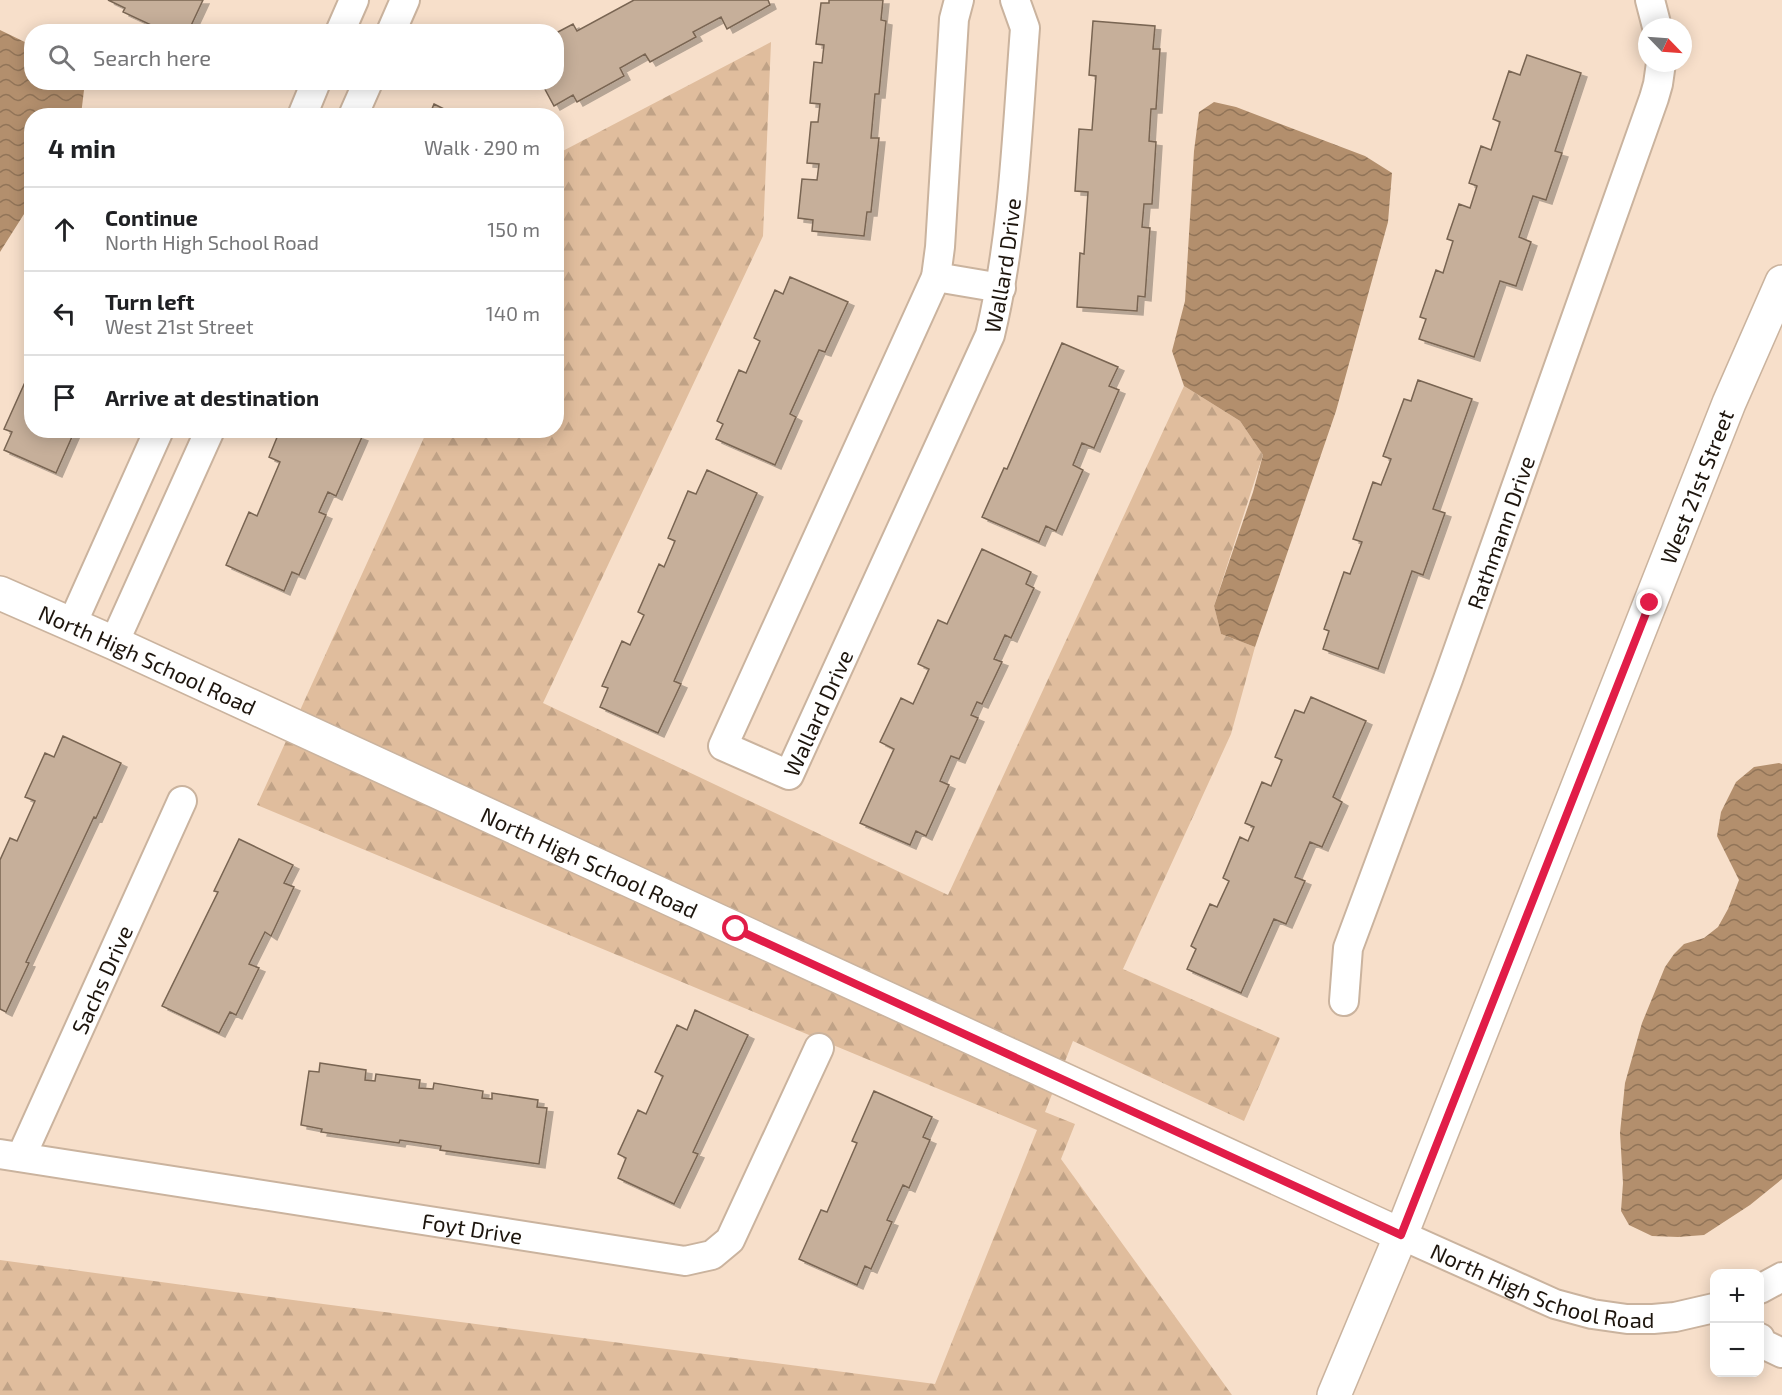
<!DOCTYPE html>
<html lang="en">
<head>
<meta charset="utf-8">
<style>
  body { margin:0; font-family:"Exo 2",sans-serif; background:#f6f6f6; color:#202124 }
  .controls { position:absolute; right:18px; bottom:18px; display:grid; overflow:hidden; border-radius:12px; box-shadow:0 3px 15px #0003 }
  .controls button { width:54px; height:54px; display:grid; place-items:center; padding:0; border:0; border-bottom:2px solid #e0e0e0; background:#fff; color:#202124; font:30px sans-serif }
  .compass { position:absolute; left:1638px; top:18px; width:54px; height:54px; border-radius:50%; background:#fff; box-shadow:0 3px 15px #0003; rotate:115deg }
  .stop { position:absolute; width:18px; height:18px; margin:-14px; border:4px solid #e11d48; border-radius:50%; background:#fff }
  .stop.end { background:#e11d48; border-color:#fff; box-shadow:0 2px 6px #0008 }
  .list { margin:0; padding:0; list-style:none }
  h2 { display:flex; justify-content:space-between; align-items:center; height:78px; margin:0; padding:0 24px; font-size:26px }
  h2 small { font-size:20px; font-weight:400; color:#757577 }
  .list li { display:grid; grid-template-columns:39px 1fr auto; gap:18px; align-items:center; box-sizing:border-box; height:84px; padding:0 24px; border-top:2px solid #e0e0e0 }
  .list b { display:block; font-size:22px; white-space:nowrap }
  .list p { margin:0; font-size:20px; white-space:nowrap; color:#757577 }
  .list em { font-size:20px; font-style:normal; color:#757577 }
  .icon { flex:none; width:33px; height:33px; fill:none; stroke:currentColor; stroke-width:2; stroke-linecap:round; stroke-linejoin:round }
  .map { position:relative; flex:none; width:1782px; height:1395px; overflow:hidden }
  .search { position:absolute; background:#fff; box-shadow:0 3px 15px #0003; left:24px; top:24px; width:540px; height:66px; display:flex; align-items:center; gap:15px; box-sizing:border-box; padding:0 21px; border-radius:24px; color:#757577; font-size:22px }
  .panel { position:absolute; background:#fff; box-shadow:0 3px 15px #0003; left:24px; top:108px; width:540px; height:330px; border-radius:24px }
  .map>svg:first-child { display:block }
  .forest { fill:url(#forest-firs) }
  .water { fill:url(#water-waves) }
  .building { fill:#c6af9a; stroke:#796552; stroke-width:1.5; filter:url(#shadow) }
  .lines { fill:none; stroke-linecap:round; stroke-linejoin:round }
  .street-casing { stroke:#cab39e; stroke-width:32 }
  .secondary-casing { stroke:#cab39e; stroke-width:36 }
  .street { stroke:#fff; stroke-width:28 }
  .secondary { stroke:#fff; stroke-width:33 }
  .route { stroke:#e11d48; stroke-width:8 }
  .labels { text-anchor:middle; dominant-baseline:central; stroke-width:6; stroke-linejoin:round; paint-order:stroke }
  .street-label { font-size:22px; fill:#1d150d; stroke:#f7dfca }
</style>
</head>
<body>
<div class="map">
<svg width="1782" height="1395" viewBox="0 0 1782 1395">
  <defs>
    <pattern id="forest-firs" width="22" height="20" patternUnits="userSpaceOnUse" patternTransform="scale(1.5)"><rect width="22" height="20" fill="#e0bd9d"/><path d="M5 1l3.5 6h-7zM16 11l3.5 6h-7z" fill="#c0a286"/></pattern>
    <pattern id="water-waves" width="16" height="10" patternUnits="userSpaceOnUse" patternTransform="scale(1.5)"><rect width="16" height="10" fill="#b38f6d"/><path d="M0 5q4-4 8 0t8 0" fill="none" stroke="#917458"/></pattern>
    <filter id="shadow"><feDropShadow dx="6" dy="4" stdDeviation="0" flood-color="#0004"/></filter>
  </defs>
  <rect width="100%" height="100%" fill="#f7dfca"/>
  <path class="forest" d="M771 42 763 236 543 703 948 895 1184 386 1240 421 1263 455 1214 606 1221 634 1255 647 1231 734 1123 969 1280 1038 1244 1121 1073 1041 1045 1112 1075 1124 1061 1159 1232 1395H0V1260L308 1302 935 1384 1037 1130 257 805 427 431 556 430 557 154Z"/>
  <path class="water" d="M0 30 31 45 32 82 79 83 84 90 81 115 32 116 31 203 0 252Z
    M1214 102 1236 107 1365 156 1392 173 1388 222 1336 411 1255 647 1221 634 1214 606 1253 492 1263 455 1240 421 1184 386 1172 351 1185 301 1194 151 1199 112Z
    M1779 763 1782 764V1179L1750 1205 1704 1235 1678 1237 1652 1236 1629 1225 1621 1211 1623 1183 1620 1133 1625 1083 1642 1023 1665 967 1674 954 1684 944 1704 938 1718 927 1728 909 1739 880 1717 836 1721 812 1736 782 1754 767Z"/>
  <path class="building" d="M108 0H203L188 32H181L173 27 171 32H166L123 12 125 8Z
    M634 0H768L770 5 727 29 721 17 693 32 696 37 650 62 645 54 620 68 624 76 577 102 573 95 554 106 541 82H556V33L573 24 577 31Z
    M829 0H883L881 20 886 21 879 94H875L871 138H879L871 212H867L864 236 812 231 813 220 798 218 802 179 817 180 819 164 807 163 811 122H818L820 104 810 103 814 62 822 63 824 45 816 44 821 3H829Z
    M1093 21 1155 26 1153 49H1160L1156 109H1151L1149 141 1156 142 1152 204H1144L1142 227 1150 228 1145 297 1138 296 1137 311 1077 307 1080 253 1084 254 1088 192 1075 191 1079 129 1092 130 1096 76 1089 75Z
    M1527 55 1581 73 1555 151 1562 153 1546 200 1533 196 1519 237 1531 242 1516 286 1500 281 1474 357 1419 339 1426 319 1420 317 1436 270 1443 273 1453 241 1447 239 1459 204 1470 208 1477 186 1469 183 1481 146 1491 150 1500 122 1493 119 1509 71 1520 75Z
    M434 104 458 116H429Z
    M790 277 848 302 825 352 819 350 790 414 796 417 775 465 716 439 723 424 717 421 739 370 746 373 760 341 754 338 775 290 783 294Z
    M1062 343 1118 367 1109 386 1119 390 1094 448 1082 443 1073 465 1083 470 1056 531 1046 526 1039 542 982 517 1004 468 1007 469Z
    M26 380 32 383V430H75L56 473 4 450 12 432 4 429Z
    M1418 380 1472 399 1433 509 1445 513 1423 575 1412 571 1378 669 1323 649 1329 631 1324 629 1344 572 1350 574 1362 542 1353 539 1373 482 1381 485 1391 459 1383 456 1404 399 1411 401Z
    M280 430H356L354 434 362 437 336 496 328 492 319 512 326 515 299 575 292 572 284 591 226 565 249 512 257 516 280 462 269 457Z
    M707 470 757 493 674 681 681 684 658 733 600 707 608 688 602 686 622 641 630 645 644 615 638 612 659 564 664 567 675 541 668 538 688 491 696 494Z
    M982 549 1031 572 1026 584 1034 588 1011 638 1005 635 994 659 1002 662 982 704 977 702 971 715 978 718 959 759 951 756 940 781 949 785 926 836 916 831 910 845 860 823 894 749 880 742 901 698 913 704 929 669 918 664 938 620 947 624Z
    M1311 697 1366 721 1333 797 1342 802 1322 847 1310 842 1295 877 1305 881 1286 924 1274 919 1241 993 1187 969 1196 949 1191 946 1210 904 1217 907 1229 881 1223 878 1240 837 1248 841 1254 827 1245 823 1262 782 1271 786 1282 760 1275 757 1295 710 1304 713Z
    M63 736 121 763 96 818 94 817 26 962 29 963 6 1012 0 1009V860L10 838 17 841 35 801 25 797 45 753 54 757Z
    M239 839 293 865 284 883 294 887 271 936 265 932 249 964 259 968 236 1015 230 1012 219 1033 162 1006 218 892 214 891Z
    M695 1010 748 1035 693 1152 698 1154 674 1204 618 1178 626 1158 618 1154 638 1110 646 1114 663 1076 655 1072 677 1025 687 1030Z
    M320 1063 366 1070 365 1080 375 1081 376 1074 420 1080 419 1088 433 1089 434 1083 483 1091 482 1098 492 1099V1093L538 1100 537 1107 547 1108 539 1164 440 1150 441 1146 400 1140 399 1143 321 1132 322 1129 301 1125 309 1071 319 1072Z
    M874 1091 932 1117 923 1137 930 1140 909 1188 903 1185 887 1220 892 1222 871 1269 865 1266 857 1285 799 1259 821 1210 827 1212 857 1143 852 1141Z"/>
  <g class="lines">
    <defs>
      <g id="street">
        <path id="s1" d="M959 0 954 19 940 247 936 277 723 746 789 775 990 335C1014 235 1017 131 1025 28L1015 0"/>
        <path d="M1650 0 1657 27"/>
        <path d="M340 32 354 0"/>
        <path d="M391 32 405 0"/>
        <path d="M302 116 316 82"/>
        <path d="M353 116 368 82"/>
        <path d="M936 277 1001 288"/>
        <path d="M72 624 159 430"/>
        <path d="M114 643 210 430"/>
        <path id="s2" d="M1344 1001 1348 948 1448 679 1654 98 1658 84 1661 63"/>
        <path id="s3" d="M0 1154 685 1261 712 1255 730 1240 819 1048"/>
        <path id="s4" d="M21 1157 182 801"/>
        <path id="s5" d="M1401 1235 1555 1304 1592 1314 1627 1319H1653L1675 1317 1714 1308"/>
        <path d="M1760 1289 1782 1277"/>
        <path d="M1760 1338 1761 1343 1782 1353"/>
      </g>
      <g id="secondary">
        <path id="s6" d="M0 593 114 643 1401 1235"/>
        <path id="s7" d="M1334 1395 1401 1235 1729 403 1782 282"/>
      </g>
    </defs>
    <use href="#street" class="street-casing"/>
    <use href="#secondary" class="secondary-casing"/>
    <use href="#street" class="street"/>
    <use href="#secondary" class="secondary"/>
  </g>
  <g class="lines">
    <path class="route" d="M736 929 1401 1235 1650 603"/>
  </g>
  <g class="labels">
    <g class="street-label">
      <text stroke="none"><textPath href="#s1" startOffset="1420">Wallard Drive</textPath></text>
      <text stroke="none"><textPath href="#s7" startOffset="978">West 21st Street</textPath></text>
      <text stroke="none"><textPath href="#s2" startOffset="496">Rathmann Drive</textPath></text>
      <text stroke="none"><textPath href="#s6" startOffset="162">North High School Road</textPath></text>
      <text stroke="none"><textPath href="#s1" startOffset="934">Wallard Drive</textPath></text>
      <text stroke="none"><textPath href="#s6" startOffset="648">North High School Road</textPath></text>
      <text stroke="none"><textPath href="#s4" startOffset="195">Sachs Drive</textPath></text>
      <text stroke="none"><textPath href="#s3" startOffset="478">Foyt Drive</textPath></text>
      <text stroke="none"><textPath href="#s5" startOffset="152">North High School Road</textPath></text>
    </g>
  </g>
</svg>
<div class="controls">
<button>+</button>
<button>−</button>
</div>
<svg class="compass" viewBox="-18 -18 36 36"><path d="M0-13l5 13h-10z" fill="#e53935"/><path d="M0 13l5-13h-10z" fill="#757577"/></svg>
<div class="stop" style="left:736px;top:929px"></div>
<div class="stop end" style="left:1650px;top:603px"></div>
<div class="search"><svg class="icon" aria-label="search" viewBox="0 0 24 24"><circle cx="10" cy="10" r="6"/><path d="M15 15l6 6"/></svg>Search here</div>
<section class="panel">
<h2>4 min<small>Walk · 290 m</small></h2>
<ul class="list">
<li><svg class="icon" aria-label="ahead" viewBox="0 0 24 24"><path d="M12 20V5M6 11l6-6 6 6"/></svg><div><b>Continue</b><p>North High School Road</p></div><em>150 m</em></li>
<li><svg class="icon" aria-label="left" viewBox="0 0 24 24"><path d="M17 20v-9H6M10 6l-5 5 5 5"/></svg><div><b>Turn left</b><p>West 21st Street</p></div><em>140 m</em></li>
<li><svg class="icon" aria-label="arrive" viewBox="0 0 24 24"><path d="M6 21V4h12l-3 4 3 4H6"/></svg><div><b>Arrive at destination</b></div></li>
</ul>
</section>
</div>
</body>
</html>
